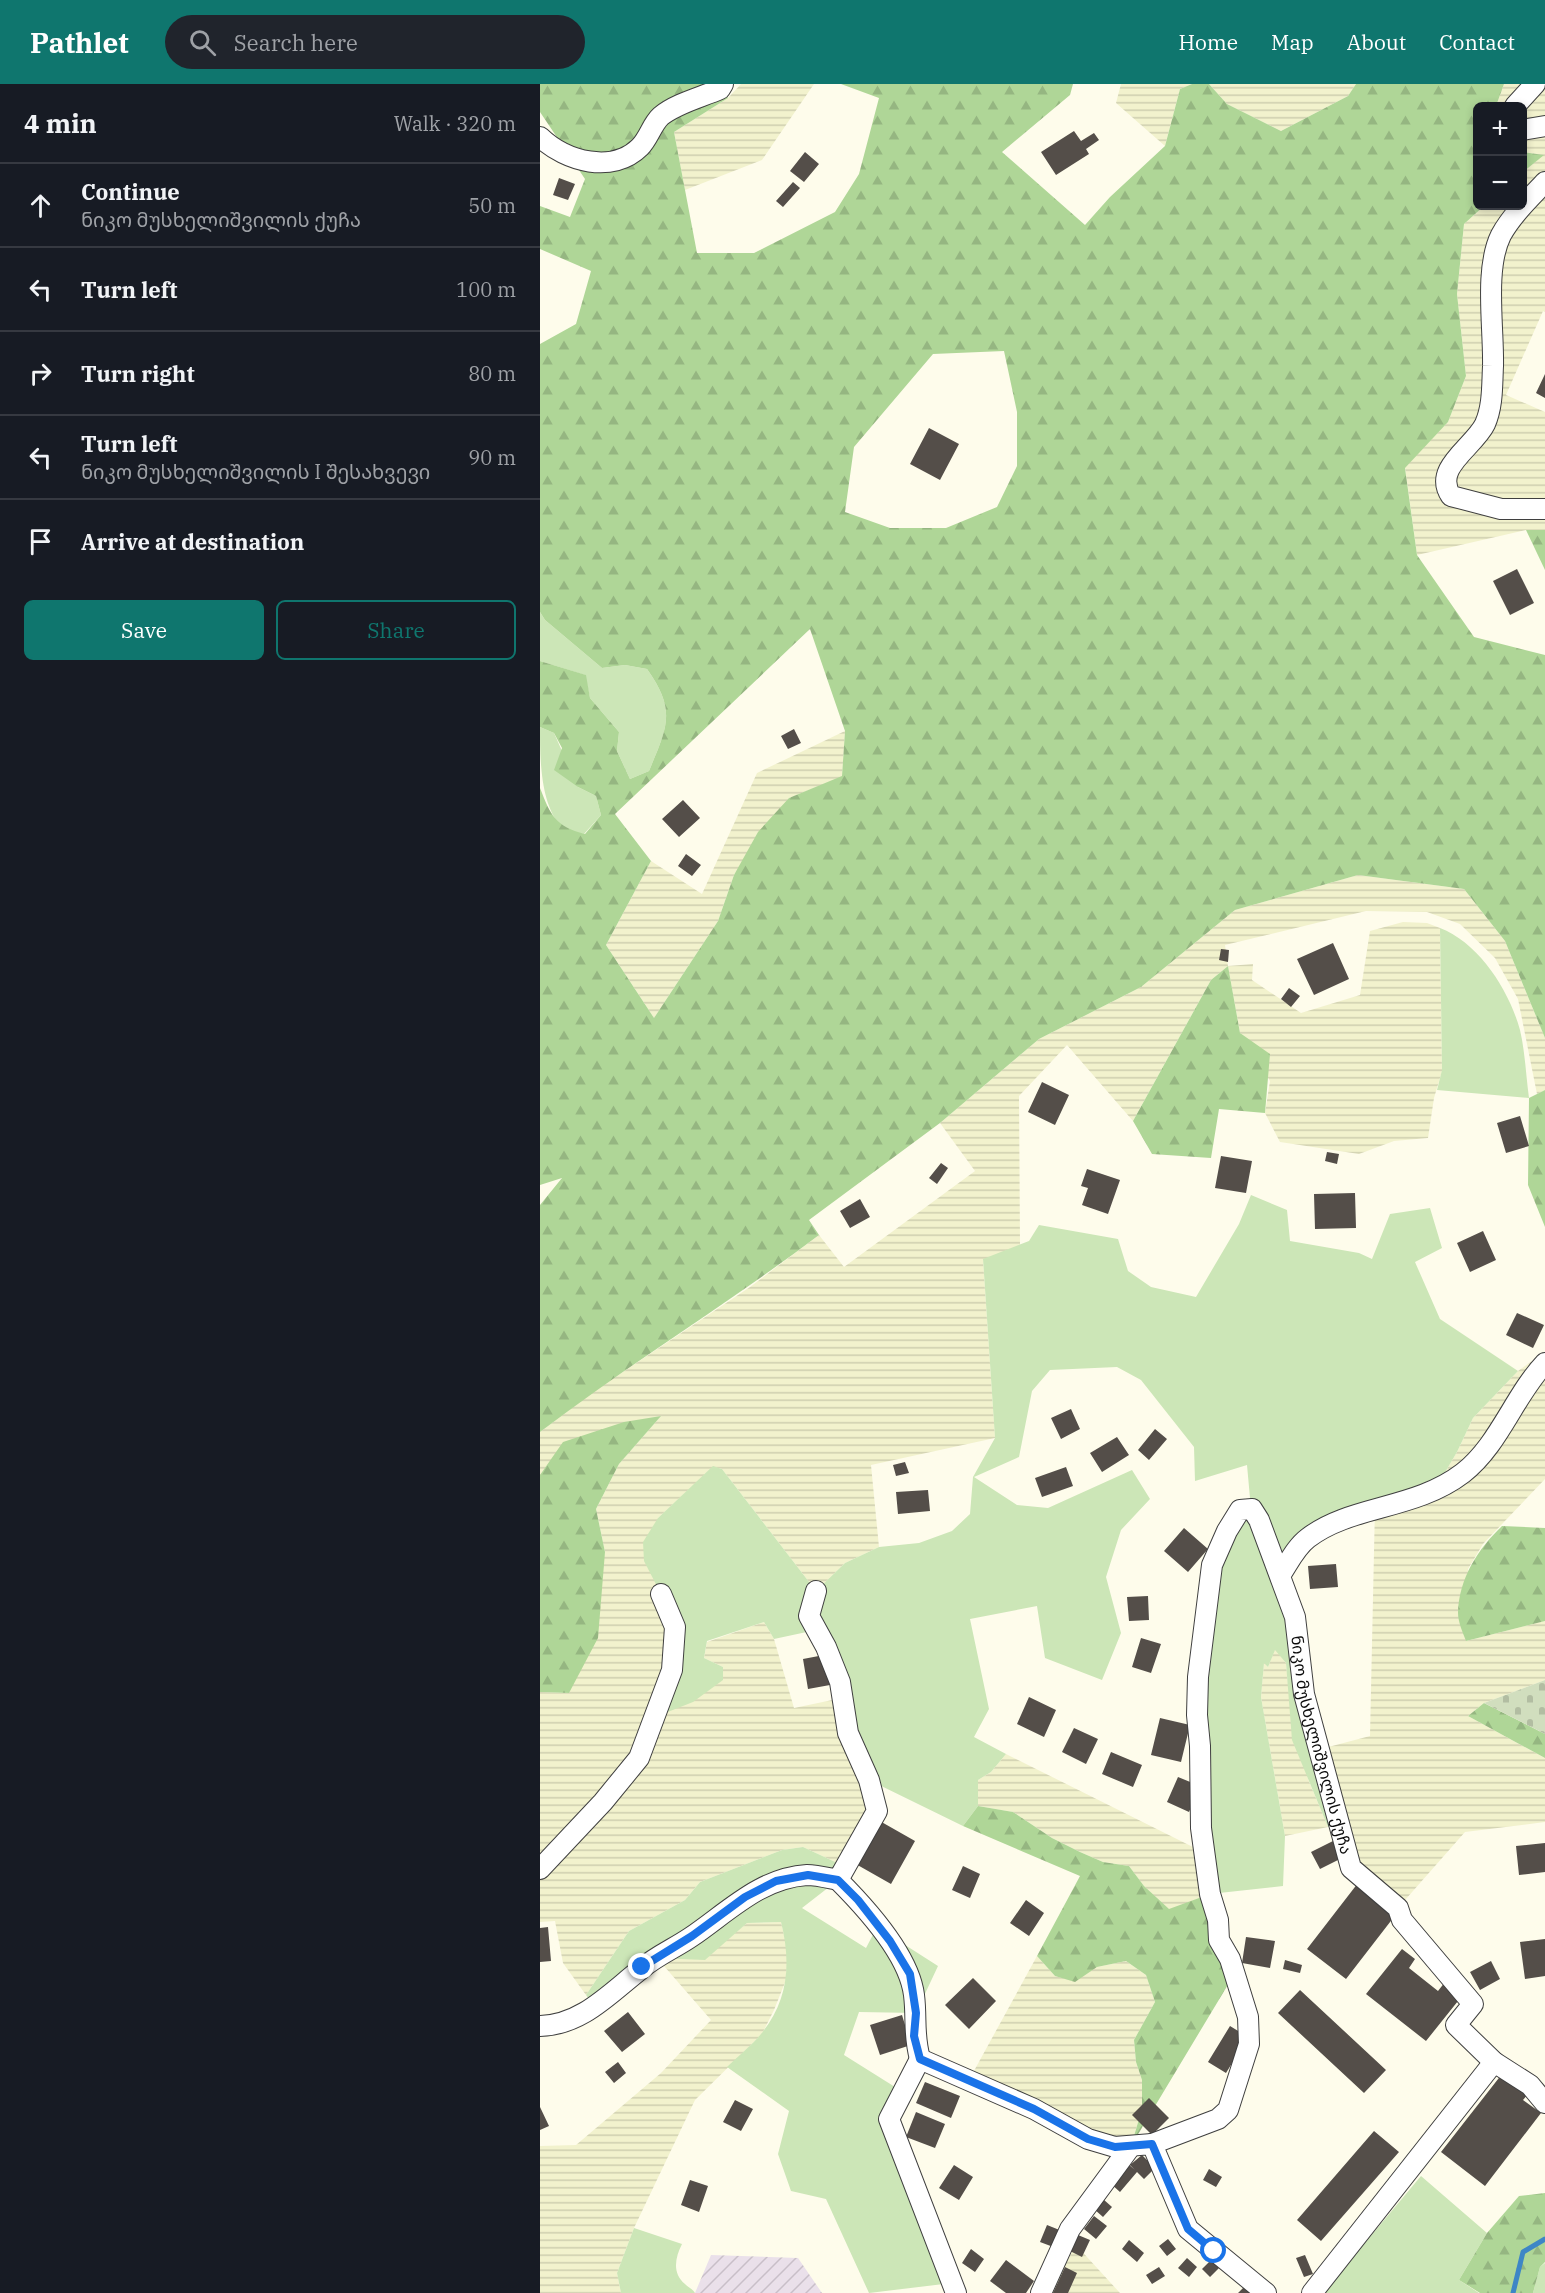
<!DOCTYPE html>
<html lang="en">
<head>
<meta charset="utf-8">
<style>
  body { margin:0; font-family:"IBM Plex Serif","Noto Sans Georgian",serif; background:#20242c; color:#f1f3f6 }
  .controls { position:absolute; right:18px; top:18px; display:grid; overflow:hidden; border-radius:9px; box-shadow:0 3px 9px #0003 }
  .controls button { width:54px; height:54px; display:grid; place-items:center; padding:0; border:0; border-bottom:2px solid #363941; background:#171b24; color:#f1f3f6; font:30px sans-serif }
  .stop { position:absolute; width:18px; height:18px; margin:-14px; border:4px solid #1a73e8; border-radius:50%; background:#fff }
  .stop.end { background:#1a73e8; border-color:#fff; box-shadow:0 2px 6px #0008 }
  .list { margin:0; padding:0; list-style:none }
  h2 { display:flex; justify-content:space-between; align-items:center; height:78px; margin:0; padding:0 24px; font-size:26px }
  h2 small { font-size:20px; font-weight:400; color:#9ea1a6 }
  .list li { display:grid; grid-template-columns:39px 1fr auto; gap:18px; align-items:center; box-sizing:border-box; height:84px; padding:0 24px; border-top:2px solid #363941 }
  .list b { display:block; font-size:22px; white-space:nowrap }
  .list p { margin:0; font-size:20px; white-space:nowrap; color:#9ea1a6 }
  .list em { font-size:20px; font-style:normal; color:#9ea1a6 }
  .actions { display:flex; gap:12px; padding:18px 24px }
  .actions a { flex:1; padding:14px 0; border:2px solid #0f766e; border-radius:9px; text-align:center; font-size:21px; color:#0f766e }
  .actions .main { background:#0f766e; color:#fff }
  .icon { flex:none; width:33px; height:33px; fill:none; stroke:currentColor; stroke-width:2; stroke-linecap:round; stroke-linejoin:round }
  .map { position:relative; flex:none; width:1005px; height:2209px; overflow:hidden }
  header { display:flex; align-items:center; gap:36px; box-sizing:border-box; height:84px; padding:0 30px; background:#0f766e; color:#fff }
  header strong { font-size:28px }
  nav { display:flex; gap:33px; margin-inline-start:auto; font-size:21px }
  .search { width:420px; height:54px; background:#20242c; display:flex; align-items:center; gap:15px; box-sizing:border-box; padding:0 21px; border-radius:33px; color:#9ea1a6; font-size:22px }
  main { display:flex }
  aside { flex:1; background:#171b24 }
  .map>svg:first-child { display:block }
  .industrial { fill:url(#industrial-furrows) }
  .farmland { fill:url(#farmland-rules) }
  .grass { fill:#cce6b7 }
  .forest { fill:url(#forest-firs); fill-rule:evenodd }
  .cemetery { fill:url(#cemetery-stones) }
  .lines { fill:none; stroke-linecap:round; stroke-linejoin:round }
  .stream { stroke:#3d86c6; stroke-width:5 }
  .building { fill:#544e49 }
  .street-casing { stroke:#3f3f3f; stroke-width:22 }
  .street { stroke:#fff; stroke-width:20 }
  .route { stroke:#1a73e8; stroke-width:8 }
  .labels { text-anchor:middle; dominant-baseline:central; stroke-width:6; stroke-linejoin:round; paint-order:stroke }
  .street-label { font-size:16px; fill:#0c0c0c; stroke:#fff }
</style>
</head>
<body>
<header>
<strong>Pathlet</strong>
<div class="search"><svg class="icon" aria-label="search" viewBox="0 0 24 24"><circle cx="10" cy="10" r="6"/><path d="M15 15l6 6"/></svg>Search here</div>
<nav><a>Home</a><a>Map</a><a>About</a><a>Contact</a></nav>
</header>
<main>
<aside>
<h2>4 min<small>Walk · 320 m</small></h2>
<ul class="list">
<li><svg class="icon" aria-label="ahead" viewBox="0 0 24 24"><path d="M12 20V5M6 11l6-6 6 6"/></svg><div><b>Continue</b><p>ნიკო მუსხელიშვილის ქუჩა</p></div><em>50 m</em></li>
<li><svg class="icon" aria-label="left" viewBox="0 0 24 24"><path d="M17 20v-9H6M10 6l-5 5 5 5"/></svg><div><b>Turn left</b></div><em>100 m</em></li>
<li><svg class="icon" aria-label="right" viewBox="0 0 24 24"><path d="M7 20v-9h11M14 6l5 5-5 5"/></svg><div><b>Turn right</b></div><em>80 m</em></li>
<li><svg class="icon" aria-label="left" viewBox="0 0 24 24"><path d="M17 20v-9H6M10 6l-5 5 5 5"/></svg><div><b>Turn left</b><p>ნიკო მუსხელიშვილის I შესახვევი</p></div><em>90 m</em></li>
<li><svg class="icon" aria-label="arrive" viewBox="0 0 24 24"><path d="M6 21V4h12l-3 4 3 4H6"/></svg><div><b>Arrive at destination</b></div></li>
</ul>
<div class="actions"><a class="main">Save</a><a>Share</a></div>
</aside>
<div class="map">
<svg width="1005" height="2209" viewBox="0 0 1005 2209">
  <defs>
    <pattern id="industrial-furrows" width="10" height="10" patternUnits="userSpaceOnUse" patternTransform="scale(1.5)"><rect width="10" height="10" fill="#eae0ea"/><path d="M-1 1l2-2M0 10L10 0M9 11l2-2" fill="none" stroke="#c8bfc8"/></pattern>
    <pattern id="farmland-rules" width="6" height="5" patternUnits="userSpaceOnUse" patternTransform="scale(1.5)"><rect width="6" height="5" fill="#f2f2cd"/><path d="M0 2.5h6" fill="none" stroke="#ceceaf"/></pattern>
    <pattern id="forest-firs" width="22" height="20" patternUnits="userSpaceOnUse" patternTransform="scale(1.5)"><rect width="22" height="20" fill="#afd697"/><path d="M5 1l3.5 6h-7zM16 11l3.5 6h-7z" fill="#95b681"/></pattern>
    <pattern id="cemetery-stones" width="16" height="16" patternUnits="userSpaceOnUse" patternTransform="scale(1.5)"><rect width="16" height="16" fill="#d1debe"/><path d="M2 7V4a2 2 0 0 1 4 0v3zM10 15v-3a2 2 0 0 1 4 0v3z" fill="#b2bda2"/></pattern>
  </defs>
  <rect width="100%" height="100%" fill="#fefceb"/>
  <path class="industrial" d="M171 2171 258 2174 282 2209H155Z"/>
  <path class="farmland" d="M201 0H274L222 76 145 106 134 48 188 14Z
    M581 0H652L640 5 625 62 576 19Z
    M669 0H816L808 12 741 47 687 20Z
    M964 0H1005V228L1003 227 966 311 1005 328V446H986L877 471 865 383 908 338 926 292 917 210 924 140 944 122H982L983 88 1003 71 983 68 982 22H956Z
    M305 647 302 693 249 714 194 791 178 837 114 934 66 861 111 777 162 810 217 689Z
    M818 791 924 805 965 857 1005 954V1006L997 1010 978 915 955 874 920 840 887 828 826 827 685 861 688 882 713 880 712 896 761 929 820 911 830 847 863 838 887 839 900 844 902 987 894 1014 888 1054 854 1057 819 1070 740 1058 725 1029 730 997 700 949 688 882 671 896 593 1037 527 961 479 1012 480 1161 443 1176 455 1354 331 1381 339 1463 305 1479 276 1507 182 1385 173 1383 118 1434 121 1510 132 1586 183 1583 164 1574 167 1558 224 1538 234 1555 254 1624 302 1614 337 1727 306 1783 263 1763 242 1766 160 1798 145 1816 89 1847 46 1911 23 1879 15 1837 0 1838V1608L29 1609 65 1468 56 1425 79 1380 120 1333 0 1397V1348L50 1310 210 1203 279 1151 304 1183 435 1087 400 1039 499 955 601 903 695 826Z
    M1005 1268V1395L943 1460 928 1485 926 1557 1005 1537V1596L944 1619 928 1632 1005 1674V1738L925 1748 858 1824 811 1784 777 1666 830 1652 835 1422 897 1402 917 1368 933 1334 978 1287Z
    M735 1565 746 1579 749 1610 768 1695 788 1743 745 1752 721 1613 724 1578 728 1583Z
    M466 1670 667 1770 670 1810 629 1826 604 1802 589 1782 563 1778 540 1768 512 1754 473 1728 438 1722V1696L451 1688Z
    M241 1838 248 1868 246 1896 234 1926 222 1950 155 2016 94 2144 77 2189 81 2209H0V2062L36 2061 121 1989 171 1936 117 1874 190 1853 207 1839Z
    M497 1872 515 1892 535 1897 557 1883 586 1877 606 1891 615 1918 594 1956 596 1978 602 1996V2025L591 2062 429 1996Z
    M536 2161 580 2209H509Z"/>
  <path class="grass" d="M0 528 5 536 62 584 85 581 107 585C137 627 127 643 109 687L90 695 77 667 79 648 50 614 45 591 0 577Z
    M0 643 14 649 38 703 56 712 61 731 44 750C38 749 27 748 22 744 0 720 0 675 0 643Z
    M900 844C939 859 969 906 980 946 985 967 986 992 989 1014L897 1006 902 986Z
    M711 1111 747 1126 750 1157 819 1169 832 1175 850 1130 890 1124 902 1164 875 1178 900 1235 978 1287 933 1334 917 1368 897 1402 794 1435 741 1490 801 1740 788 1743 752 1656 746 1579 735 1566 728 1583 724 1579 721 1613 745 1752 743 1802 670 1810 661 1744 672 1481 711 1425 707 1381 655 1397 654 1363 601 1296 577 1283 510 1286 492 1307 479 1373 434 1393 477 1421 508 1424 592 1386 610 1415 581 1446 566 1493 581 1549 562 1596 505 1574 497 1522 430 1535 449 1625 434 1653 466 1670 451 1688 438 1696V1722L423 1742 329 1696 276 1546 234 1555 224 1538 167 1557 164 1574 183 1583V1596L153 1618 115 1633 132 1586 121 1510 104 1477 103 1458 118 1434 173 1382 182 1385 276 1507 305 1479 339 1463 379 1459 412 1447 430 1430 433 1393 455 1354 443 1175 489 1157 499 1141 578 1155 588 1187 611 1203 656 1213 699 1140Z
    M263 1763 306 1783 298 1796 262 1824 326 1864 337 1843 398 1882 376 1929 319 1928 304 1971 363 2008 349 2035 412 2199 329 2209 286 2115 251 2107 238 2070 249 2027 187 1983C198 1972 211 1962 221 1950 249 1916 251 1878 241 1838L207 1839 165 1876 117 1874 55 1923 46 1911 89 1847 145 1816 160 1798 242 1766Z
    M881 2092 947 2149 919 2196 939 2209H783Z
    M94 2144 142 2160C135 2174 132 2189 145 2200 149 2204 153 2205 155 2209H81L77 2189Z
    M1005 2179V2209H993L1000 2183Z"/>
  <path class="forest" d="M0 0H178L188 14 134 48 157 169H214L295 128 319 90 339 14 301 0H533L530 11 462 68 545 141 570 113 625 62 640 5 652 0H669L687 20 741 47 808 12 816 0H964L956 22H938V122H944L924 140 917 210 926 292 908 338 865 384 877 471 934 553 1005 571V954L965 857 924 805 818 791 695 826 601 903 499 955 400 1039 269 1136 279 1151C188 1220 90 1279 0 1348V1121L22 1094 0 1101V704C11 732 15 742 45 750L61 731 56 712 38 703 14 686 22 664 14 649 0 643V577L46 591 50 614 79 648 77 667 90 695 109 687C127 643 137 627 107 585L85 581 62 584 5 536 0 528V260L36 240 51 187 0 165V122L30 133 45 95 0 28ZM464 267 477 328V382L457 423 406 444H350L305 428 314 363 393 270ZM270 545 305 647 302 692 249 714 218 748 194 791 178 837 114 934 66 861 111 777 75 730Z
    M983 68 1004 71 983 88Z
    M986 446H1005V486Z
    M688 882 700 949 730 970 725 1029 679 1025 671 1074 612 1070 593 1037 671 896Z
    M1005 1006V1143L988 1101 989 1014Z
    M121 1332 79 1380 56 1425 65 1468 58 1554 29 1609 0 1608V1391L23 1358 84 1338Z
    M962 1442 1005 1444V1537L926 1557C923 1549 918 1538 918 1529 919 1494 938 1465 962 1442Z
    M944 1619 1005 1650V1674L928 1632Z
    M438 1722 473 1728 512 1754 540 1768 563 1778 589 1782 604 1802 629 1825 670 1810 695 1889 591 2062 602 2025V1996L596 1978 594 1956 615 1918 606 1891 586 1877 557 1883 535 1898 515 1892 497 1872 540 1792 423 1742Z
    M1005 2109V2178L1000 2183 993 2209H940L919 2196 947 2149 979 2112Z"/>
  <path class="cemetery" d="M1005 1596V1650L944 1619Z"/>
  <g class="lines">
    <path class="stream" d="M973 2209 983 2168 1005 2155"/>
  </g>
  <path class="building" d="M534 47 541 57 554 49 559 56 546 65 549 70 516 91 501 68Z
    M265 68 279 80 264 98 250 87Z
    M19 94 35 100 28 116 13 111Z
    M253 98 260 104 243 123 236 117Z
    M1005 290V314L996 309Z
    M389 344 419 360 400 396 370 380Z
    M977 485 994 519 970 531 953 497Z
    M254 645 261 659 248 665 241 652Z
    M143 716 160 734 139 753 122 735Z
    M146 770 161 781 152 792 138 782Z
    M793 859 809 895 774 911 757 875Z
    M681 865 689 866 688 878 679 876Z
    M749 904 760 912 751 923 741 915Z
    M502 998 529 1011 515 1041 488 1028Z
    M980 1032 989 1062 966 1069 957 1039Z
    M787 1068 799 1070 797 1080 785 1077Z
    M681 1072 712 1077 706 1109 675 1104Z
    M401 1079 408 1084 397 1100 389 1094Z
    M547 1085 580 1096 568 1130 542 1121 548 1104 541 1102Z
    M815 1109 816 1144 775 1145 774 1110Z
    M320 1115 330 1133 310 1144 300 1127Z
    M943 1147 956 1176 930 1188 917 1159Z
    M977 1229 1004 1241 993 1264 966 1251Z
    M531 1325 540 1345 521 1355 511 1334Z
    M615 1345 627 1355 609 1376 598 1366Z
    M577 1353 589 1371 562 1388 550 1369Z
    M365 1378 369 1389 356 1392 353 1381Z
    M526 1383 533 1402 502 1413 495 1394Z
    M388 1406 390 1427 358 1430 356 1408Z
    M644 1444 668 1465 648 1488 624 1467Z
    M796 1480 798 1503 770 1505 768 1482Z
    M608 1512 609 1536 589 1537 587 1513Z
    M601 1554 621 1560 611 1589 592 1583Z
    M284 1571 290 1601 268 1605 263 1575Z
    M489 1613 516 1626 504 1653 477 1640Z
    M620 1634 650 1641 641 1678 611 1671Z
    M534 1644 558 1655 546 1680 522 1668Z
    M571 1668 602 1681 593 1703 562 1690Z
    M638 1693 660 1702 649 1728 627 1718Z
    M338 1736 375 1757 351 1800 314 1779Z
    M793 1757 802 1774 780 1785 771 1768Z
    M1005 1759V1788L979 1791 976 1762Z
    M423 1782 440 1790 430 1814 412 1806Z
    M818 1799 857 1829 806 1895 767 1865Z
    M486 1816 504 1829 489 1852 470 1839Z
    M8 1843 11 1877 0 1878V1844Z
    M706 1853 735 1857 730 1884 702 1879Z
    M1005 1855V1892L985 1895 980 1858Z
    M862 1865 875 1875 869 1884 898 1907 905 1898 922 1912 886 1957 826 1910Z
    M745 1876 762 1881 760 1889 743 1885Z
    M951 1877 960 1895 940 1906 930 1888Z
    M433 1894 456 1917 429 1945 405 1921Z
    M760 1906 846 1986 824 2009 738 1929Z
    M88 1928 105 1950 82 1968 64 1947Z
    M362 1931 371 1961 340 1971 330 1941Z
    M690 1942 708 1953 686 1989 668 1978Z
    M78 1978 86 1989 74 1999 65 1988Z
    M962 1990 988 2010 983 2016 1001 2029 945 2102 901 2068Z
    M385 1998 420 2012 411 2034 376 2019Z
    M609 2014 629 2034 612 2051 592 2031Z
    M195 2016 213 2025 201 2047 183 2038Z
    M0 2023 9 2042 0 2046Z
    M376 2028 405 2040 395 2064 366 2053Z
    M834 2047 859 2068 781 2157 757 2136Z
    M602 2071 615 2084 604 2095 597 2088 580 2108 570 2099 587 2079 595 2086 590 2081Z
    M414 2081 433 2093 419 2116 399 2104Z
    M669 2085 682 2093 676 2103 663 2096Z
    M150 2096 168 2102 159 2128 141 2121Z
    M563 2115 572 2123 563 2133 554 2125Z
    M554 2132 567 2142 556 2155 544 2145Z
    M507 2141 522 2147 516 2164 500 2158Z
    M538 2151 550 2156 542 2173 530 2167Z
    M628 2155 636 2165 627 2172 619 2162Z
    M589 2156 604 2169 597 2178 582 2165Z
    M431 2165 444 2175 435 2188 422 2179Z
    M765 2171 773 2190 764 2193 756 2174Z
    M647 2174 657 2183 649 2193 638 2184Z
    M466 2176 494 2197 486 2209H466L450 2197Z
    M671 2176 679 2184 670 2193 662 2185Z
    M525 2183 537 2189 528 2209H513Z
    M619 2183 625 2192 612 2200 606 2191Z
    M707 2200 716 2209H698Z"/>
  <g class="lines">
    <defs>
      <g id="street">
        <path d="M975 22 995 0"/>
        <path d="M982 46 1005 42"/>
        <path d="M0 53C26 78 73 90 100 63 109 54 112 40 121 32 137 19 162 13 180 5L183 0"/>
        <path d="M1005 98C990 114 972 131 961 151 944 185 954 244 953 282 952 301 953 322 945 340 934 363 892 384 911 412L961 425H1005"/>
        <path d="M741 1490C749 1478 756 1463 768 1454 811 1421 875 1426 923 1389 959 1361 974 1312 1005 1279"/>
        <path d="M0 1785 63 1718 99 1674 132 1586 135 1543 121 1510"/>
        <path d="M298 1796C326 1824 369 1871 374 1911 377 1935 373 1949 380 1975"/>
        <path d="M0 1942C42 1941 70 1909 101 1885 116 1872 135 1864 151 1853 188 1828 220 1794 267 1791 277 1791 288 1794 298 1796L337 1727 329 1696 308 1649 300 1598 286 1563 269 1532 276 1507"/>
        <path id="s1" d="M612 2060 678 2035 688 2026 709 1960 708 1933 690 1875 679 1856 678 1836 670 1810 661 1744 660 1662 657 1631 658 1593 672 1481 687 1447 700 1426 712 1425 719 1436 755 1533 764 1610 811 1784 858 1824 862 1836 933 1920 916 1941 954 1978 990 2001 1005 2019"/>
        <path d="M416 2209 349 2035 380 1975 494 2025 548 2055 575 2063 612 2060 648 2145 726 2209"/>
        <path d="M501 2209 530 2145 591 2062"/>
        <path d="M772 2209 954 1978"/>
      </g>
    </defs>
    <use href="#street" class="street-casing"/>
    <use href="#street" class="street"/>
  </g>
  <g class="lines">
    <path class="route" d="M102 1883 152 1852 205 1813 236 1797 268 1791 298 1796 318 1816 350 1857 370 1890 376 1929 374 1952 380 1975 494 2025 548 2055 575 2063 612 2060 648 2145 674 2167"/>
  </g>
  <g class="labels">
    <g class="street-label">
      <text stroke="none"><textPath href="#s1" startOffset="962">ნიკო მუსხელიშვილის ქუჩა</textPath></text>
    </g>
  </g>
</svg>
<div class="controls">
<button>+</button>
<button>−</button>
</div>
<div class="stop" style="left:674px;top:2167px"></div>
<div class="stop end" style="left:102px;top:1883px"></div>
</div>
</main>
</body>
</html>
